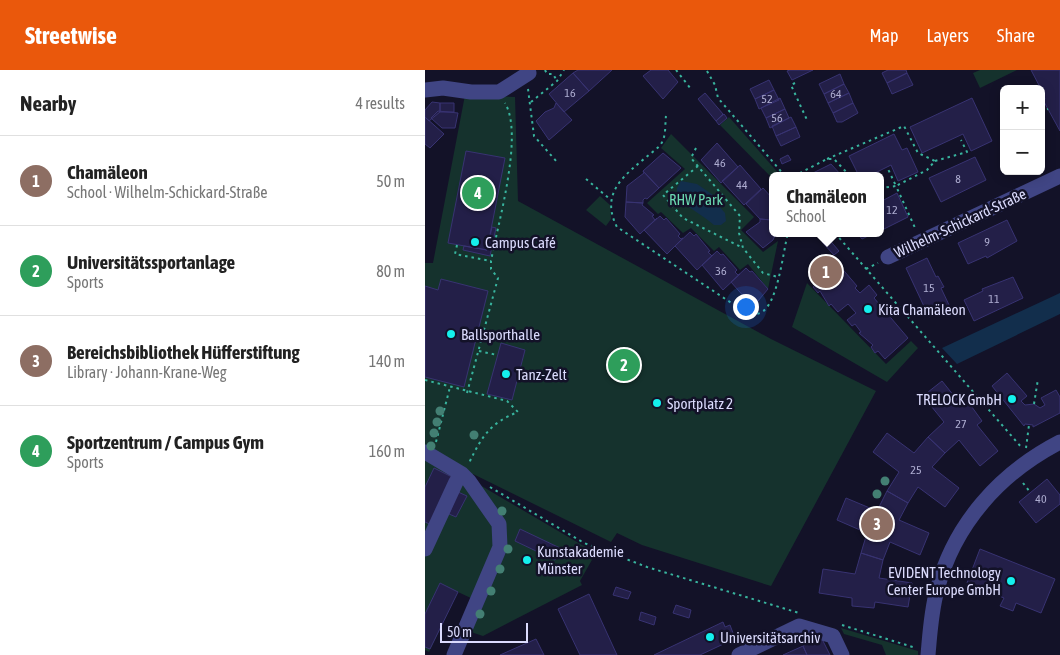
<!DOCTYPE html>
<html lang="en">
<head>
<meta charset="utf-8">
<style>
  body { margin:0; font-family:"Asap Condensed",sans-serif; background:#f6f6f6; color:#222 }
  .controls { position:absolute; right:15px; top:15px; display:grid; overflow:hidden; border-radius:8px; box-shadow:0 2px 12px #0003 }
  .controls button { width:45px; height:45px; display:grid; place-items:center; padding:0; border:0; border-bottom:1px solid #e0e0e0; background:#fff; color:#222; font:25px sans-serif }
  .scale { position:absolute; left:15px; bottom:12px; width:88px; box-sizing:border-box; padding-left:5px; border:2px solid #dbdbfd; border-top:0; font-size:14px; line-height:18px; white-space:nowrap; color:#dbdbfd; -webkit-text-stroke:4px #131228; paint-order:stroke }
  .you { position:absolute; left:320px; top:236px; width:18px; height:18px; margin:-12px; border:4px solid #fff; border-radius:50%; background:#1a73e8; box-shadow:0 0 0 8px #1a73e833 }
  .badge { display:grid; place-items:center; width:32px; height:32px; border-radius:50%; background:#ea580c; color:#fff; font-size:16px; font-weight:700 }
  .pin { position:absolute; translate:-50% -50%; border:2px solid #fff; box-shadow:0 1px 5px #0006 }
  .popup { position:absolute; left:344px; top:102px; width:115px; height:65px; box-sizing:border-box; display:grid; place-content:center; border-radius:8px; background:#fff; filter:drop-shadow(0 1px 4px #0005); font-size:16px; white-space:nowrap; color:#767676 }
  .popup b { font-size:19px; color:#222 }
  .popup::after { content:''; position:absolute; left:50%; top:100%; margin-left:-10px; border:10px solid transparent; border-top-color:#fff }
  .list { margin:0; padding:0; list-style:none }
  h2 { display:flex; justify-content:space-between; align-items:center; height:65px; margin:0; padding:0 20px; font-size:21px }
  h2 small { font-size:16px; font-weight:400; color:#767676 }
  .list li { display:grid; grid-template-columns:32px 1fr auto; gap:15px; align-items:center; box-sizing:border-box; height:90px; padding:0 20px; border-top:1px solid #e0e0e0 }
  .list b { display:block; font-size:19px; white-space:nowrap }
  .list p { margin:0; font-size:16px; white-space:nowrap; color:#767676 }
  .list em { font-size:16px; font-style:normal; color:#767676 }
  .map { position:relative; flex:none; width:635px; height:585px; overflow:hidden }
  header { display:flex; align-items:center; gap:30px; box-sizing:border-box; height:70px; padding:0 25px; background:#ea580c; color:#fff }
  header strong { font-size:24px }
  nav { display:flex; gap:28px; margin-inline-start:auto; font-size:18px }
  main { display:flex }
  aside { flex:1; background:#fff }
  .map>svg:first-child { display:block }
  .green { fill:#15322d }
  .water { fill:#122e4c }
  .building { fill:#231f48; stroke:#383372 }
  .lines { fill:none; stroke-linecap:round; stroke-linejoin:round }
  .path { stroke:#38b49e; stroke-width:2; stroke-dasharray:2.5 4; stroke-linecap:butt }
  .minor { stroke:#404584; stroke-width:15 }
  .tree { fill:#437f73 }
  .poi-dot { fill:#14f0ed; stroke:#131228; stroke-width:2 }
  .labels { text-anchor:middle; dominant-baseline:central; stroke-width:5; stroke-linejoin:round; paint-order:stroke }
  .number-label { font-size:12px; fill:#adacd0 }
  .park-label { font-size:15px; fill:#6bd9b1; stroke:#131228 }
  .street-label { font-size:15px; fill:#dbdbfd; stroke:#131228 }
  .poi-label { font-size:15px; fill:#dbdbfd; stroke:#131228; text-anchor:start }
</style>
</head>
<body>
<header>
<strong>Streetwise</strong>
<nav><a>Map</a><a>Layers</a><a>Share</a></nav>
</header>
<main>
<aside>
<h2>Nearby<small>4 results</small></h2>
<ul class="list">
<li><span class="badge" style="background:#8d6e63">1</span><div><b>Chamäleon</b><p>School · Wilhelm-Schickard-Straße</p></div><em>50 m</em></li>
<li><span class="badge" style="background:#2e9e5b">2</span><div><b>Universitätssportanlage</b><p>Sports</p></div><em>80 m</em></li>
<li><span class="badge" style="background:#8d6e63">3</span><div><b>Bereichsbibliothek Hüfferstiftung</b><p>Library · Johann-Krane-Weg</p></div><em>140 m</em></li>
<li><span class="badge" style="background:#2e9e5b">4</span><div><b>Sportzentrum / Campus Gym</b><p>Sports</p></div><em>160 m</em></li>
</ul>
</aside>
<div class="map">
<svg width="635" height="585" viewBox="0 0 635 585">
  <rect width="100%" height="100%" fill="#131228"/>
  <path class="green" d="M555 0H592L555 18 548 3Z
    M40 25 90 27 93 131 346 269 451 321 346 516 217 475 192 463 186 472 48 404 43 415 69 453 72 467 48 529 33 522 4 582 0 580V193H8Z
    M304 47 356 106H345L295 55Z
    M246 64 329 147 316 160 338 182 353 171 343 219 323 194 315 200 294 177 289 181 266 158 258 163 236 142 233 144 222 133 260 99 236 78Z
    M175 126 185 135 186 149 181 156 161 140Z
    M382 213 461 294 486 271 493 278 462 312 367 257Z
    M55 415 157 475 172 481 155 511 157 515 58 566 46 562 78 481Z
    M416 558 493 581V585H461L457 575 419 564Z"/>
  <path class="water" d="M256 111 272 114 288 125 292 134 300 143 301 151 296 155H289C277 144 263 139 252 126V118Z
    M635 223V244L532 294 517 278Z"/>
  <path class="building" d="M153 0H187L164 21 148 3Z
    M226 0H243L253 12 238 29 218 6Z
    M365 0H388L367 10 362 1Z
    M463 0H481L482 3 462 13 457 3Z
    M606 0H635V61L618 30 620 29 616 19Z
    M148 3 164 21 139 42 124 24Z
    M482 3 488 15 467 24 462 13Z
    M415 4 419 14 399 24 394 14Z
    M344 10 349 20 330 29 325 19Z
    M419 14 424 23 403 33 399 24Z
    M349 20 354 30 334 39 330 29Z
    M280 23 298 44 291 51 273 29Z
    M424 23 428 33 408 43 403 33Z
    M355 28 360 39 341 48 336 38Z
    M547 28 567 71 546 81 538 64 497 83 485 57Z
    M7 32 15 33V42L4 51 0 47V40Z
    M15 33H29V42H15Z
    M131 33 147 50 124 70 111 51 120 42 129 38Z
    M428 33 433 43 417 52H412L408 43Z
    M360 39 364 48 345 58 341 48Z
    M13 41 33 43 30 58H17L6 48Z
    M299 44 302 48 294 55 291 51Z
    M0 47 19 64 5 78 0 74Z
    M366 47 371 57 351 66 347 56Z
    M371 57 375 67 356 76 351 66Z
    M469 64 477 80 482 78 493 102 473 111 466 95 444 106H434L424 86Z
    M292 73 313 97 296 113 276 90Z
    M41 81 80 88 62 180 23 173Z
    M238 83 256 98 234 118 218 101Z
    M363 85 366 90 357 94 355 89Z
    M550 87 561 110 516 132 504 108Z
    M406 94 417 106H382Z
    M315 95 336 119 319 135 297 111Z
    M218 101 234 118 222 129 220 128 218 130V133L201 132 202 116 219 103Z
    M338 118 347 128V150L335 149 321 134Z
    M472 123 483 147 455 161V132Z
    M201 132 218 133 217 135 229 145 227 146 230 150 232 148 215 164 200 147Z
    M235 146 239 150 241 148 255 164 253 166 256 169 258 168 242 184 219 160Z
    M335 149 347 150V163H351L348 170 338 178 321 162 335 152Z
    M582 150 592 171 562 188 561 186 543 194 533 173Z
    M67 157 71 158 65 186 38 180 39 176 62 180Z
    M265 162 269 166 271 164 285 181 283 182 287 186 289 184 272 200 250 176Z
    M432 163H449L437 169Z
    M402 167 414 181 409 185 397 172Z
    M292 181 296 185 298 184 312 200 310 202 313 205 315 204 298 220 277 195Z
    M502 188 511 207 513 206 519 217 516 218 525 237 504 247 481 198Z
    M414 195 432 216 430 218 435 223 444 215 452 225 449 228 483 268 460 289 453 281 450 283 446 277 448 275 434 263 436 262 430 254 427 256 422 250 431 243 423 234 413 242 406 234 404 236 395 221 393 223 388 217Z
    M321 198 325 202 327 201 343 219 328 237 306 212Z
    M588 207 598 228 549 251 539 230 558 221 557 219Z
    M16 209 63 221 39 317 0 307V216L13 220Z
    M76 273 100 280 87 330 62 324Z
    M582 303 602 326 596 331 600 335 609 334 615 338 620 335 616 328 631 320 635 327V343L608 357V355L600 354 599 356 567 316Z
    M517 311 538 337 544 333 557 351 552 355 573 381 555 396 534 370 520 383 503 367 519 352 498 326Z
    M462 363 489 383 503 367 520 383 507 397 534 418 520 437 493 417 483 433 462 421 474 402 448 382Z
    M9 398 29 408 7 455 0 452V417Z
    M622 409 635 425V434L611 453 594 432Z
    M462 421 483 433 474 450 504 463 495 485 465 472 458 490 436 483 442 463 412 450 421 428 452 441Z
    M33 422 42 426 31 447 24 444Z
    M95 459 135 478 130 490 90 471Z
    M555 479 630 509 616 543 591 533 588 541 575 536 579 528 542 513Z
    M436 483 458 490 454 508 487 513 483 537 450 532 449 538 427 536V528L394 523 398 499 430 504Z
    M15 513 33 522 5 579 0 577V544Z
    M191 517 206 522 203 529 188 525Z
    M164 524 192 585H155L133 539Z
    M251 535 266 540 264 548 248 543Z
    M216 542 231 547 229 555 214 550Z
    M298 552 300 557 305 555 308 563 304 565 307 570 275 585H229Z
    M396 567 405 585H382L378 576Z
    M111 569 119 585H75Z
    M378 576 382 585H358Z"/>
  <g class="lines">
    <path class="path" d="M120 0 122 4H128L132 11
      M251 0 266 19
      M282 1 290 15 293 28 360 106
      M370 13 366 15 382 50
      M103 19 109 66 132 92
      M106 32 132 11 139 0
      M616 42 623 39
      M241 46C240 53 241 63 238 70 236 76 230 80 225 84 201 104 174 122 192 157L320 242C324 243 330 245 335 243 353 236 358 181 363 163
      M271 78 266 88 315 146 314 163 318 178 338 203 353 207
      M402 89 479 56 493 83 510 91 502 100 471 116 463 99
      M510 91 542 82 536 70
      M273 96 238 125 258 148 318 178
      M369 106 402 89H409L425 106
      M161 109 186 130
      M455 118 471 116 491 160
      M410 163 597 378
      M32 175 30 184 66 191
      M441 199 453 193
      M54 281 72 285
      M0 310 82 331 93 342C65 353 57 366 44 393
      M42 323 73 208 66 199V191C73 153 99 65 80 33
      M609 334 613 309
      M11 372 25 317
      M601 378 604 355
      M598 413 605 422
      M65 417 159 473 222 497 374 543
      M417 555 491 578"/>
    <path class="minor" d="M0 20 18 18 46 22H74L104 3
      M463 187 635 106
      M0 382 37 404 44 411 74 454 75 477 29 585
      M0 479 31 412 37 404
      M314 585 374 556 408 566 417 585
      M503 585C505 563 506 542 512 520 529 454 575 403 635 372"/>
  </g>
  <g class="tree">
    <circle cx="15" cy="341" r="4.5"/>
    <circle cx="12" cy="352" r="4.5"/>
    <circle cx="9" cy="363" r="4.5"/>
    <circle cx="49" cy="365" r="4.5"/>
    <circle cx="6" cy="376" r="4.5"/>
    <circle cx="460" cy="411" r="4.5"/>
    <circle cx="452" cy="424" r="4.5"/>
    <circle cx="77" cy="441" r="4.5"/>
    <circle cx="83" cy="479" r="4.5"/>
    <circle cx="75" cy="499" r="4.5"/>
    <circle cx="66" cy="521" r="4.5"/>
    <circle cx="55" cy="544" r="4.5"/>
  </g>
  <g class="poi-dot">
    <circle cx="50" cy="172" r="5"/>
    <circle cx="443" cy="239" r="5"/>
    <circle cx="26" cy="264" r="5"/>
    <circle cx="81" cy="304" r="5"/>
    <circle cx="587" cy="329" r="5"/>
    <circle cx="232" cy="333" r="5"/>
    <circle cx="102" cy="490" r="5"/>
    <circle cx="586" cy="511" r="5"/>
    <circle cx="285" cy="567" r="5"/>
  </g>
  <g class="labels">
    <g class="number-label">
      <text x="145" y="23">16</text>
      <text x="411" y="24">64</text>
      <text x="342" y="29">52</text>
      <text x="352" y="48">56</text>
      <text x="295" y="93">46</text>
      <text x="533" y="109">8</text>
      <text x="317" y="115">44</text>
      <text x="467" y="140">12</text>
      <text x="562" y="172">9</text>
      <text x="296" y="201">36</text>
      <text x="504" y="218">15</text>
      <text x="569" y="229">11</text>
      <text x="536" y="354">27</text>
      <text x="491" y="400">25</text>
      <text x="616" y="429">40</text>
    </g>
    <g class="park-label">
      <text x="271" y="129">RHW Park</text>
    </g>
    <g class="street-label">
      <text transform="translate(535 153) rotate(-25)">Wilhelm-Schickard-Straße</text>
    </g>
    <g class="poi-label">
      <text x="60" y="172">Campus Café</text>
      <text x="453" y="239">Kita Chamäleon</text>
      <text x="36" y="264">Ballsporthalle</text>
      <text x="91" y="304">Tanz-Zelt</text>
      <text x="577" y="329" text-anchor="end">TRELOCK GmbH</text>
      <text x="242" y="333">Sportplatz 2</text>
      <text x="112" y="481">Kunstakademie<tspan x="112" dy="17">Münster</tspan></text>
      <text x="576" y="502" text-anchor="end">EVIDENT Technology<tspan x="576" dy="17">Center Europe GmbH</tspan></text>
      <text x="295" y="567">Universitätsarchiv</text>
    </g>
  </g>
</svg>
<div class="controls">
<button>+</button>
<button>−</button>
</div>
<div class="scale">50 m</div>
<div class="you"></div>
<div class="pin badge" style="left:401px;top:202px;background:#8d6e63">1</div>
<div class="popup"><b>Chamäleon</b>School</div>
<div class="pin badge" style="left:199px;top:295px;background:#2e9e5b">2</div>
<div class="pin badge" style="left:452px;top:454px;background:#8d6e63">3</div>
<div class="pin badge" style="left:53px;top:123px;background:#2e9e5b">4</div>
</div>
</main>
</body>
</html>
